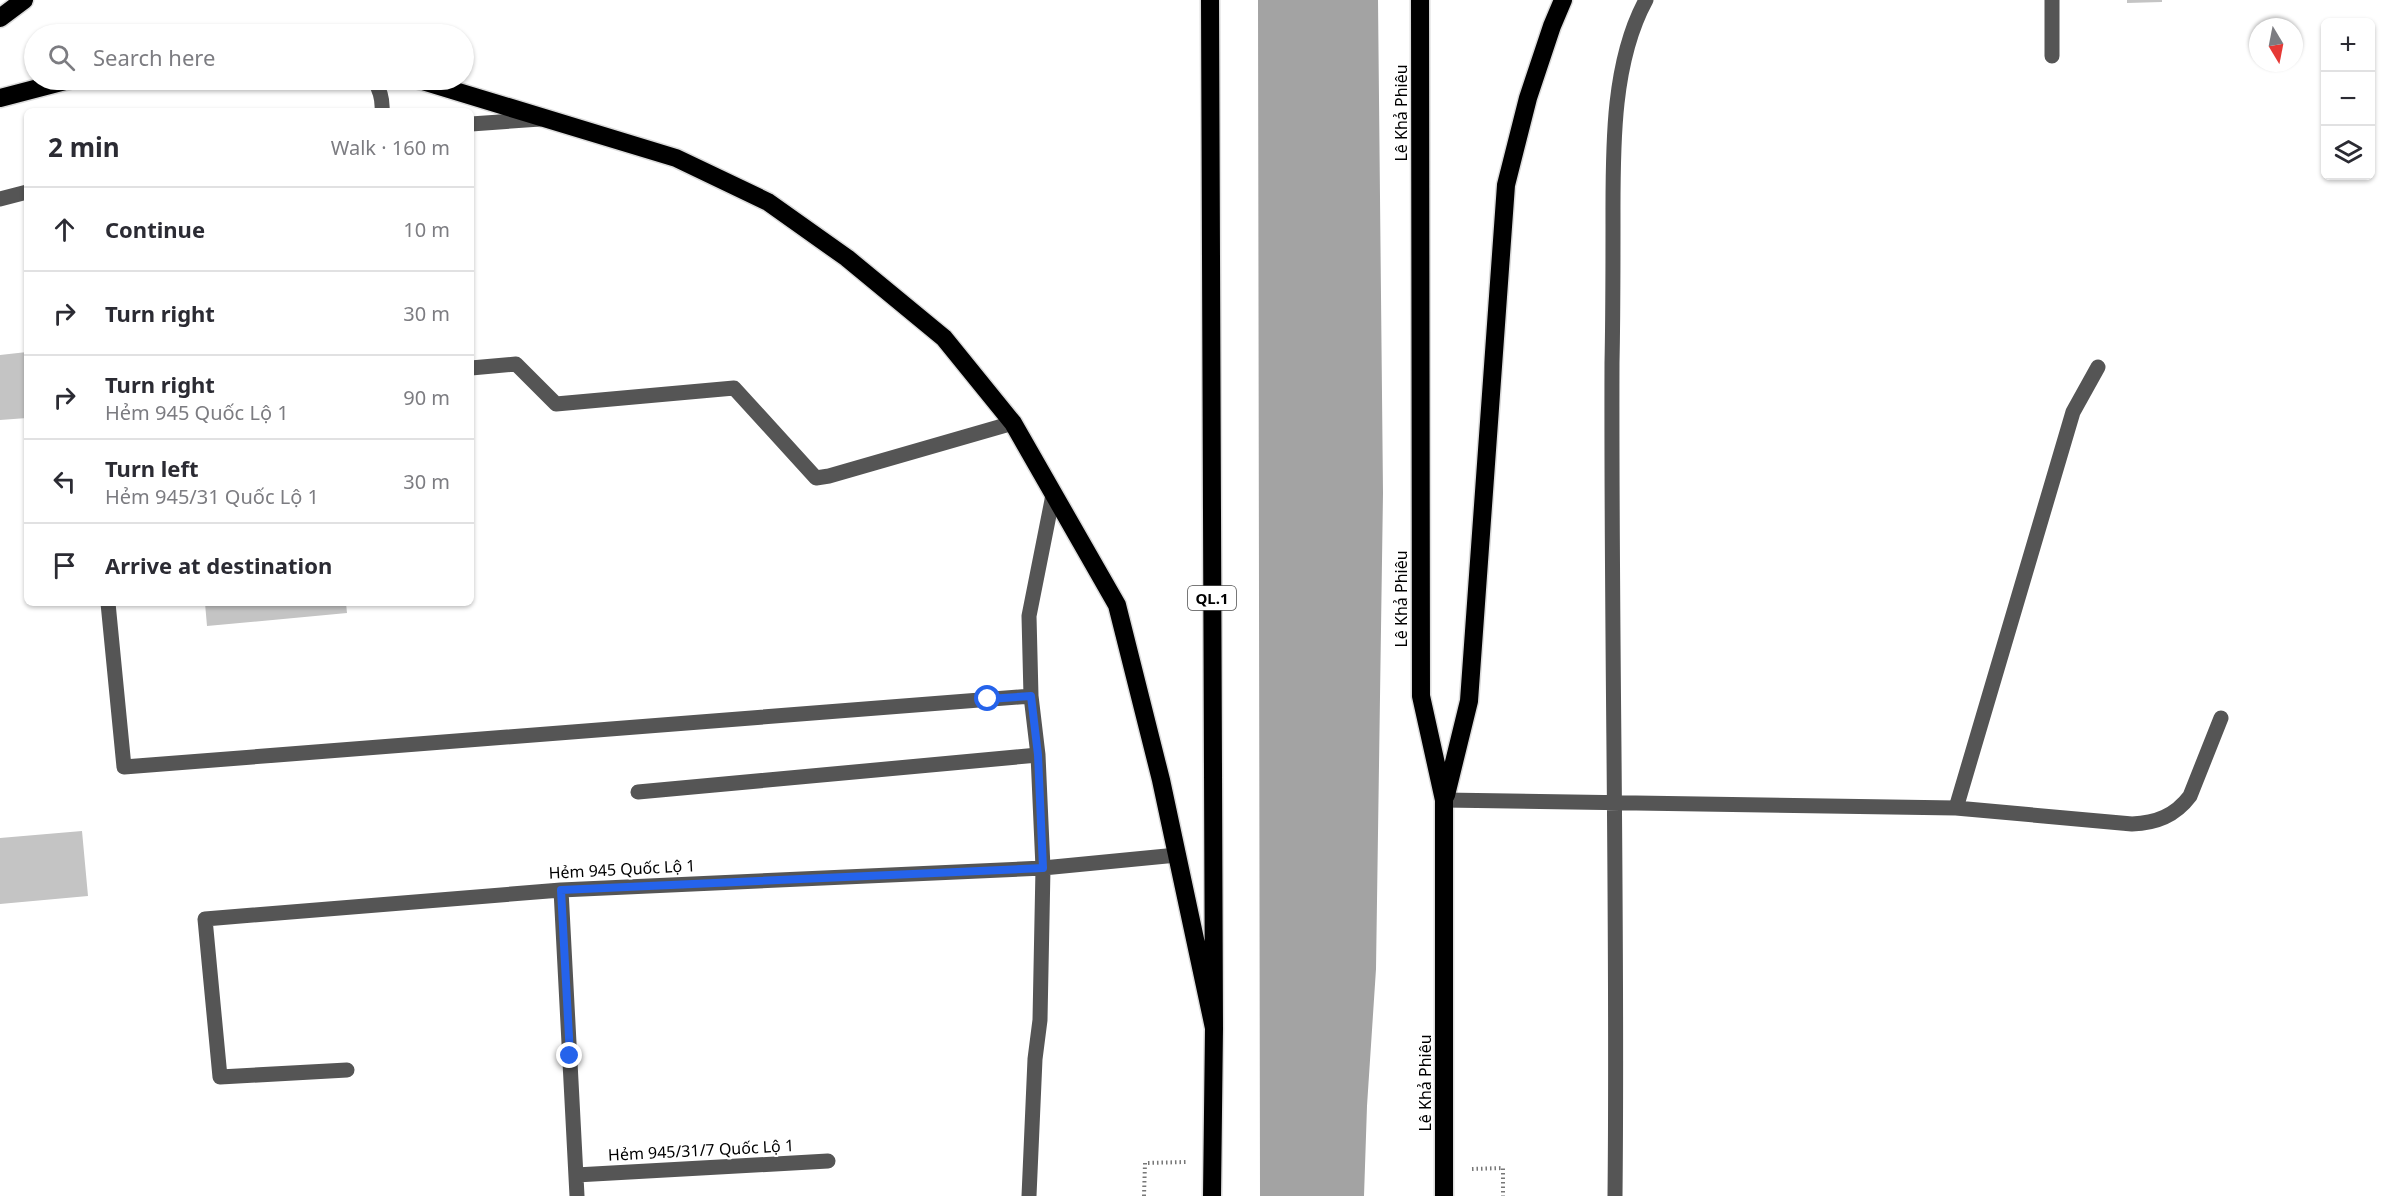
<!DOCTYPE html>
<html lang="en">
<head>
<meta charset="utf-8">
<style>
  body { margin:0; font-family:"Noto Sans",sans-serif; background:#f2f2f3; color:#2b2b33 }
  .controls { position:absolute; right:18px; top:18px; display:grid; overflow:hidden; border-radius:9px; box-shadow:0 2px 4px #0004 }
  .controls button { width:54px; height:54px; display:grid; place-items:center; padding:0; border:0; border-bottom:2px solid #e1e1e2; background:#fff; color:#2b2b33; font:30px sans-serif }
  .compass { position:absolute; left:2249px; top:18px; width:54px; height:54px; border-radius:50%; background:#fff; box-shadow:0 2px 4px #0004; rotate:170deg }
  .stop { position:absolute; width:18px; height:18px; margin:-14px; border:4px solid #2563eb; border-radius:50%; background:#fff }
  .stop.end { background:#2563eb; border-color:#fff; box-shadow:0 2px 6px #0008 }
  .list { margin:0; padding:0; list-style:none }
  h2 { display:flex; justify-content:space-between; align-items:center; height:78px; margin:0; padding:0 24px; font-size:26px }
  h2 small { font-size:20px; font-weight:400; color:#7c7c81 }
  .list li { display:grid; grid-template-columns:39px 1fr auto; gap:18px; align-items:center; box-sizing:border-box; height:84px; padding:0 24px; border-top:2px solid #e1e1e2 }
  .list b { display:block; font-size:22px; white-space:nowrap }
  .list p { margin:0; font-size:20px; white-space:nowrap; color:#7c7c81 }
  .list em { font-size:20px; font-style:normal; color:#7c7c81 }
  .icon { flex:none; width:33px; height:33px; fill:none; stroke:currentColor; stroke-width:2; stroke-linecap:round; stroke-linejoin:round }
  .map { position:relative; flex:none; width:2393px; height:1196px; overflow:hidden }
  .search { position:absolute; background:#fff; box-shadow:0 2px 4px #0004; left:24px; top:24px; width:450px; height:66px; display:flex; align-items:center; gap:15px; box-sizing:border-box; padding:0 21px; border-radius:33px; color:#7c7c81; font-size:22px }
  .panel { position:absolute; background:#fff; box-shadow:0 2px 4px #0004; left:24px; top:108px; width:450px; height:498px; border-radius:9px }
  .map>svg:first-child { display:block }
  .water { fill:#a3a3a3 }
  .building { fill:#c4c4c4 }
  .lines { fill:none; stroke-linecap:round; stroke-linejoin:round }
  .highway-casing { stroke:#dbdbdb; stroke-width:21 }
  .path { stroke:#777; stroke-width:4; stroke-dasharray:1.5 3; stroke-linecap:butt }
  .minor { stroke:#555; stroke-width:15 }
  .highway { stroke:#000; stroke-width:18 }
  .route { stroke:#2563eb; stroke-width:8 }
  .labels { text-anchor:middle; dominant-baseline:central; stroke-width:4.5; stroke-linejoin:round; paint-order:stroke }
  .shield { fill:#fff; stroke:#4c4c4c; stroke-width:1.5 }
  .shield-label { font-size:15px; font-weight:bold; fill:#000 }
  .street-label { font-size:16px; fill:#000; stroke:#fff }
</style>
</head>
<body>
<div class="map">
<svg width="2393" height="1196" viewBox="0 0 2393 1196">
  <rect width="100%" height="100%" fill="#fff"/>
  <path class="water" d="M1258 0H1378L1383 493 1376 969 1367 1106 1364 1196H1260Z"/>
  <path class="building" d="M2127 0H2162V2L2127 3Z
    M27 352V418L0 420V355Z
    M205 603H346L347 613 207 626Z
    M82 831 88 896 0 904V838Z"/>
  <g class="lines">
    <defs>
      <path id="highway" d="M1210 0 1214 1028 1212 1196
        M1420 0 1421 696 1444 800V1196
        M0 18 24 0
        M419 80 676 158 768 202 847 258 944 338 1013 423 1117 605 1161 780 1214 1028
        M0 98 69 80
        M1446 795 1469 701 1506 185 1528 98 1552 26 1563 0"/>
    </defs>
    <use href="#highway" class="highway-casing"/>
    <path class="path" d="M1472 1169 1503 1168V1196
      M1144 1196 1145 1163 1186 1162"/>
    <path class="minor" d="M2052 0V56
      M374 80C380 90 383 99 382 111
      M471 124 540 119
      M0 199 27 192
      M471 368 516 364 556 404 734 388 816 478 829 476 1013 423
      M108 603 124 767 1031 696
      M638 792 1038 755
      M1444 800 1956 808 2132 824C2156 823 2175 816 2190 796L2221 718
      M1956 808 2073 412 2098 367
      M561 890 577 1196
      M347 1070 220 1077 205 919 561 890 1043 868 1177 855
      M576 1175 828 1161
      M1029 1196 1035 1059 1040 1020 1043 868 1038 755 1031 696 1029 616 1053 495
      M1615 1196C1618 918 1611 641 1612 363 1613 317 1613 271 1613 224 1613 152 1611 64 1646 0"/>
    <use href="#highway" class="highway"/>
  </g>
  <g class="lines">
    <path class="route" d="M570 1056 561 890 1043 868 1038 755 1031 696 988 699"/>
  </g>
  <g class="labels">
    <rect class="shield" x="1188" y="586" width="48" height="24" rx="4.5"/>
    <g class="shield-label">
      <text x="1212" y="598">QL.1</text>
    </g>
    <g class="street-label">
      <text transform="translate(1401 113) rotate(-90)">Lê Khả Phiêu</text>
      <text transform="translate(1401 599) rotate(-90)">Lê Khả Phiêu</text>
      <text transform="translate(622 869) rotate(-3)">Hẻm 945 Quốc Lộ 1</text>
      <text transform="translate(1425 1083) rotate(-90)">Lê Khả Phiêu</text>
      <text transform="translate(701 1150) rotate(-3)">Hẻm 945/31/7 Quốc Lộ 1</text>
    </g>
  </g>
</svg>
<div class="controls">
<button>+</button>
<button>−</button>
<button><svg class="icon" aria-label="layers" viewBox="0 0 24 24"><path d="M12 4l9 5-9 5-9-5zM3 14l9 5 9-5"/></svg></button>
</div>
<svg class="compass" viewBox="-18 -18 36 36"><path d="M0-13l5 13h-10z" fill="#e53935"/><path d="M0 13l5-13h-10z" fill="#7c7c81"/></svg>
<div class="stop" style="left:988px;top:699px"></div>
<div class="stop end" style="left:570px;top:1056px"></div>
<div class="search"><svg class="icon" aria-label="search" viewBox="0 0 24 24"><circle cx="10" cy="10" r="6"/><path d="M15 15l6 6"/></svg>Search here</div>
<section class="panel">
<h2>2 min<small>Walk · 160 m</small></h2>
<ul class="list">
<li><svg class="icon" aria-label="ahead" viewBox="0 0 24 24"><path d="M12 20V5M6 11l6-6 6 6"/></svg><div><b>Continue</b></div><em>10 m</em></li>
<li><svg class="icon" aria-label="right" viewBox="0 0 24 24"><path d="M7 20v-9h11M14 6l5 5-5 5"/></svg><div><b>Turn right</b></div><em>30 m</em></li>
<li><svg class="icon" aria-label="right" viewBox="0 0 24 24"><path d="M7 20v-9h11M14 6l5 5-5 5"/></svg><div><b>Turn right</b><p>Hẻm 945 Quốc Lộ 1</p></div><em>90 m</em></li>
<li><svg class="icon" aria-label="left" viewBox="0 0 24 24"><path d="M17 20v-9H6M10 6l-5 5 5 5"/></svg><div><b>Turn left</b><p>Hẻm 945/31 Quốc Lộ 1</p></div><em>30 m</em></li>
<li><svg class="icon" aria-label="arrive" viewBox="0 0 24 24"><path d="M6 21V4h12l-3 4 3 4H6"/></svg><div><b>Arrive at destination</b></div></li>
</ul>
</section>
</div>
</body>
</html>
